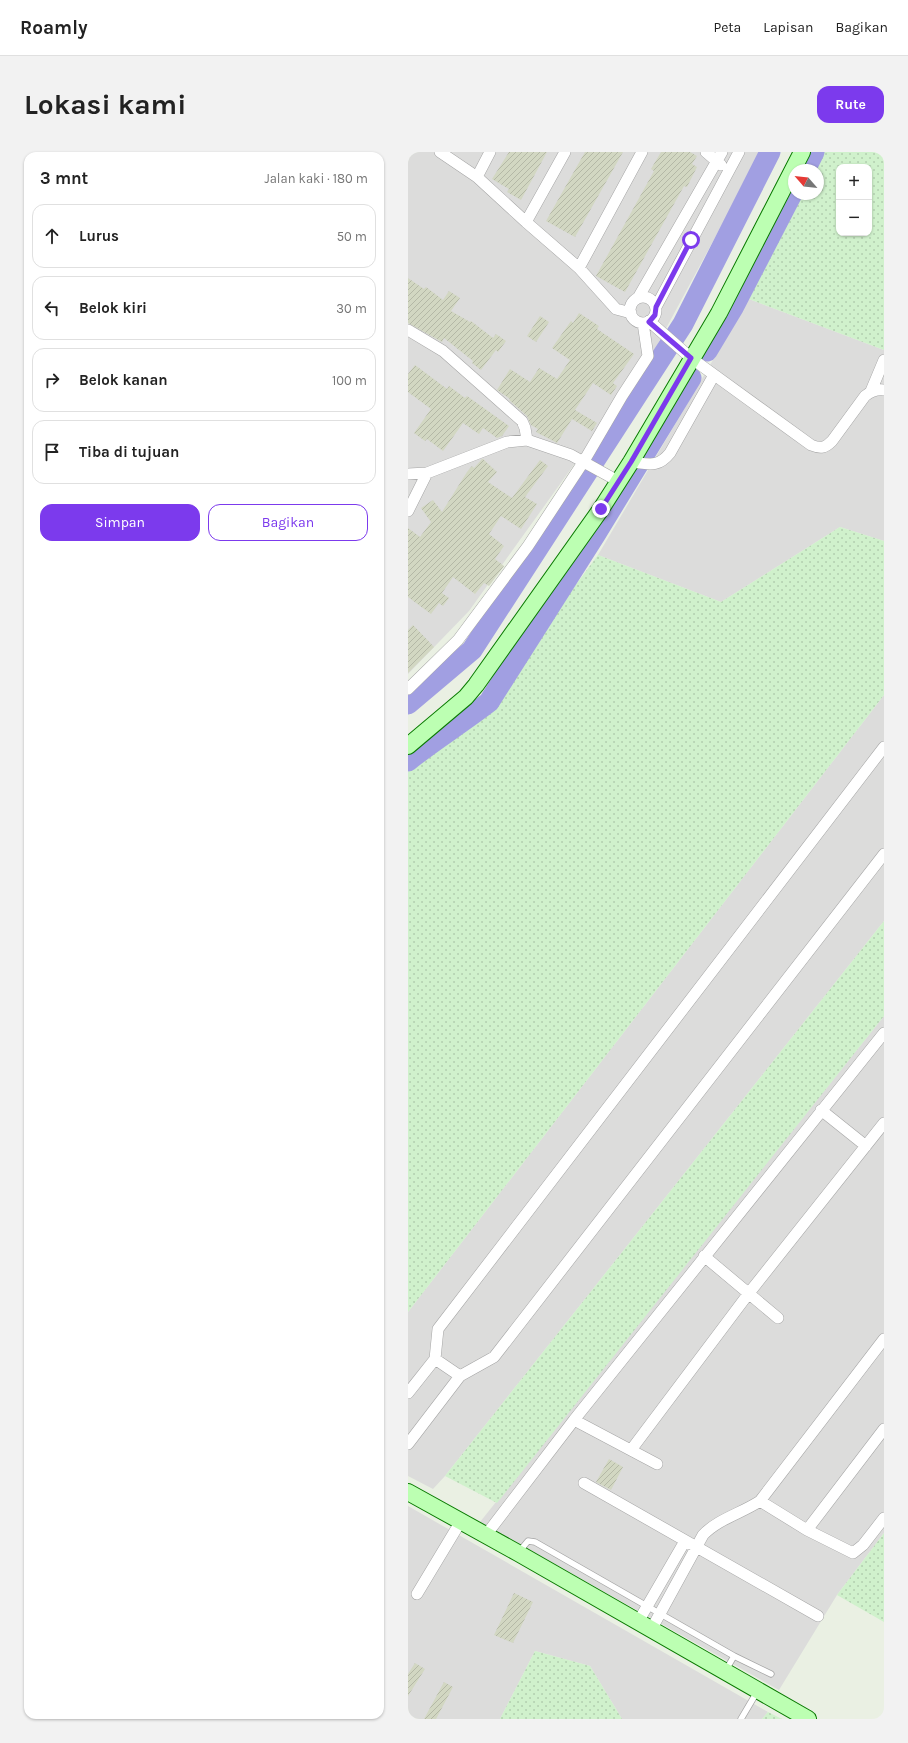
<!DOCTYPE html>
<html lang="id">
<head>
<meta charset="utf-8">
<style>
  body { margin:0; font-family:Karla,sans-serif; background:#f2f2f2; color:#222 }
  .controls { position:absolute; right:12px; top:12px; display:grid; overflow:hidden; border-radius:8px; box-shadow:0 1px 3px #0004 }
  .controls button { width:36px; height:36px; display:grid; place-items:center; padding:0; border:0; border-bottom:1px solid #e0e0e0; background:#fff; color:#222; font:20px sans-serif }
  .compass { position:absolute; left:380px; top:12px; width:36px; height:36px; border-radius:50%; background:#fff; box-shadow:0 1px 3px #0004; rotate:298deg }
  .stop { position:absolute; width:12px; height:12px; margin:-9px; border:3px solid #7c3aed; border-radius:50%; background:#fff }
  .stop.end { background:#7c3aed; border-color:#fff; box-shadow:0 1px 4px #0008 }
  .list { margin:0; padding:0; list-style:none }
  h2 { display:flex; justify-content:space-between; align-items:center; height:52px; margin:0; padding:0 16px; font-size:17px }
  h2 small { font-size:13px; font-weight:400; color:#767676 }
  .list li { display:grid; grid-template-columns:26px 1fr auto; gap:12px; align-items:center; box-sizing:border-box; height:64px; margin:0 8px 8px; padding:0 8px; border:1px solid #e0e0e0; border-radius:12px }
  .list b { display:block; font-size:15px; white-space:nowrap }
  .list em { font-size:13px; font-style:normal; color:#767676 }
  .actions { display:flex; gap:8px; padding:12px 16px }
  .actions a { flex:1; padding:9px 0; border:1px solid #7c3aed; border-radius:12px; text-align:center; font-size:14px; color:#7c3aed }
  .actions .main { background:#7c3aed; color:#fff }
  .icon { flex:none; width:22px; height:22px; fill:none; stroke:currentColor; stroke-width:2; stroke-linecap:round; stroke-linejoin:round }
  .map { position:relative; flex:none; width:476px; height:1567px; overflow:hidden; border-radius:12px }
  header { display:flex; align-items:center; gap:24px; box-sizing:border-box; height:56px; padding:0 20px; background:#fff; border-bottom:1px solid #e0e0e0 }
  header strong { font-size:19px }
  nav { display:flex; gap:22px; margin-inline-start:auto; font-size:14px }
  .intro { display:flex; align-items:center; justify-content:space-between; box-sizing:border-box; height:96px; padding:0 24px }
  h1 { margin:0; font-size:28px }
  .button { padding:10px 18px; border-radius:12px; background:#7c3aed; color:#fff; font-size:14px; font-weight:700 }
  main { display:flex; gap:24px; padding:0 24px }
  aside { flex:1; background:#fff; border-radius:12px; box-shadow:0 1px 3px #0004 }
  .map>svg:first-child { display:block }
  .residential { fill:#dcdcdb }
  .farmland { fill:url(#farmland-dots); fill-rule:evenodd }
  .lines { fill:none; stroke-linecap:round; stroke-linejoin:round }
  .river { stroke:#a19fe2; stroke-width:21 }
  .building { fill:url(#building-hatch) }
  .lane-casing { stroke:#a5a5a5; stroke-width:7 }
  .street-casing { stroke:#a5a5a5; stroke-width:12 }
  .secondary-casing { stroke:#097a00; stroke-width:18 }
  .lane { stroke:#fff; stroke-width:5.5 }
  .street { stroke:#fff; stroke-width:11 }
  .secondary { stroke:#bcffb2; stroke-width:16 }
  .route { stroke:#7c3aed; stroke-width:5 }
</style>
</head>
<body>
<header>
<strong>Roamly</strong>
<nav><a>Peta</a><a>Lapisan</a><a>Bagikan</a></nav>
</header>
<div class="intro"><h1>Lokasi kami</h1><a class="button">Rute</a></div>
<main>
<aside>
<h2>3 mnt<small>Jalan kaki · 180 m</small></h2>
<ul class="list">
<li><svg class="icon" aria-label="ahead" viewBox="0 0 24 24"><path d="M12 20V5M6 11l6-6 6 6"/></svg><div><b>Lurus</b></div><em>50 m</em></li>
<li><svg class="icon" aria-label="left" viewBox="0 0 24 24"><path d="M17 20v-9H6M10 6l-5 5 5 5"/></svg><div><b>Belok kiri</b></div><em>30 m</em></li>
<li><svg class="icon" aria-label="right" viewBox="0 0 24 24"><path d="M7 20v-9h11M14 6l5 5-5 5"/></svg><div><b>Belok kanan</b></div><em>100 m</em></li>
<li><svg class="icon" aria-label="arrive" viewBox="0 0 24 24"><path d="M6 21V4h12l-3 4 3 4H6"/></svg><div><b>Tiba di tujuan</b></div></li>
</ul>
<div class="actions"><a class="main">Simpan</a><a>Bagikan</a></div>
</aside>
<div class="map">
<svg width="476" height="1567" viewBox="0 0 476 1567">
  <defs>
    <pattern id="farmland-dots" width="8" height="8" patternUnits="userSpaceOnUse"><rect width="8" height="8" fill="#d0f1cc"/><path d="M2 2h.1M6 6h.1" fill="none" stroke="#b2ceaf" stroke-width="1.8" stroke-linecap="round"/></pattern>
    <pattern id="building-hatch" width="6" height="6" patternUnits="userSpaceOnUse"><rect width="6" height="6" fill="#d2d7c2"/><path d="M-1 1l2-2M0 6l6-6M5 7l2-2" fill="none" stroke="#b4b8a6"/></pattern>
  </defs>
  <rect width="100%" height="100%" fill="#eaf0e3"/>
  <path class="residential" d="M0 0H353L241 208 61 459 0 522Z
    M341 147 476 198V389L432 375 313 450 190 403Z
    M476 543V769L37 1324 25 1337 0 1324V1160Z
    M476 864V1381L429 1443 371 1538 72 1370Z
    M0 1354 360 1560 354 1567H214L182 1514 127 1499 92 1567H0Z"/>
  <path class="farmland" d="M416 0H476V198L341 147 395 42H410V18H407ZM431 15H461V81H431Z
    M432 375 476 389V543L0 1160V620L69 565 190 403 313 450Z
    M476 769V864L89 1351 37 1324Z
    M476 1381V1470L429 1443Z
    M127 1499 182 1514 214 1567H92Z
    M360 1560 374 1567H354Z"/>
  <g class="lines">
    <path class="river" d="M397 18 406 0
      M299 199 326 154 386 38
      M0 552 64 498 275 172 362 0
      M0 609C26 588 54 571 81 550L187 383 283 226"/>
  </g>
  <path class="building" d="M101 0H139L113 48 99 40 101 37 84 27Z
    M177 0H215L167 85 138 69Z
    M253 0H282L289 4 284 12 289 15 279 35 276 34 217 140 188 124 246 19 243 17Z
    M0 126 16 137 18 135 35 148 41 139 52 146 43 159 62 170 63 169 85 186 88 182 98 189 90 200 88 198 73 218 64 211 65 209 36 186 34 190 0 171Z
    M171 161 191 174 189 177 226 202 205 231 209 234 203 243 185 231 167 258 189 271 184 279 164 267 149 291 128 280 130 277 123 273 119 264 101 248 102 247 89 238 102 217 122 230 131 216 149 227 162 208 144 196 163 169 165 171Z
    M132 164 141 170 128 190 119 184Z
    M7 213 39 237 41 234 57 246 59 244 101 274 94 284 89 286 75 276 71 282 55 271 35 299 19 287 17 289 6 281 23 257 0 240V222Z
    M74 307H75L89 320 80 330 104 346 132 308 140 314 117 345 129 352 113 377 93 364 81 382 96 394 87 407 96 414 81 434 76 431 67 442 45 425 34 441 41 446 35 454 31 451 23 462 0 445V376L12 385 23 370 13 356 25 348 34 360 59 320 64 314 66 316Z
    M5 473 26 495 0 521V478Z
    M201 1307 215 1315 203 1338 188 1330Z
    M106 1441 125 1450 105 1491 86 1483Z
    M7 1511 17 1517 0 1544V1522Z
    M36 1530 45 1535 28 1567H16Z"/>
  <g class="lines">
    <defs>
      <path id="lane" d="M110 1401 120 1389 127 1390 326 1504 363 1522
        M318 1518 326 1504
        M333 1567 349 1540"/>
      <path id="street" d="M32 0 69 25 118 70 171 116 208 157 223 161
        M298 0 313 13
        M69 25 82 0
        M118 70 157 0
        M171 116 234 0
        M222 158a13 13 0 1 1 26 0a13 13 0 1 1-26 0Z
        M230 146 314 0
        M248 155 331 0
        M241 169 283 206 403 293C413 297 417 296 424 289L457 244C463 239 468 237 476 238
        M0 178 35 199 114 269 117 276 119 288
        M463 239 476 208
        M223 310C241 312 250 316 262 301L306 223
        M0 322 19 321 99 290 119 288 163 303 210 329
        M0 359 19 321
        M0 537 50 488 120 394 176 309 214 244 240 204 235 171
        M413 958 458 994
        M296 1104 370 1166
        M27 1207 52 1224
        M0 1241 27 1207 30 1177 476 595
        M166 1268 249 1312
        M0 1292 52 1224 86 1205 476 702
        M223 1298 341 1141 476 971
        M176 1331 410 1464
        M352 1349 399 1378 445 1401 455 1393 476 1366
        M399 1378 476 1277
        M78 1383 166 1268 476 881
        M9 1442 53 1369
        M230 1470 277 1389
        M243 1478 295 1383C310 1367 334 1361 352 1349L476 1187"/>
      <path id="secondary" d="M0 594 58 545 68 533 193 357 223 310 311 161 394 0
        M0 1340 110 1401 400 1567"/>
    </defs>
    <use href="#lane" class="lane-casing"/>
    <use href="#street" class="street-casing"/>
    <use href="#secondary" class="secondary-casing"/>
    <use href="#lane" class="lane"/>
    <use href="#street" class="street"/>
    <use href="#secondary" class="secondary"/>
  </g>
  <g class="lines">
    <path class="route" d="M193 357 223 310 283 206 241 170 247 163 248 155 283 88"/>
  </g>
</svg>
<div class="controls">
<button>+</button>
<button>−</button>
</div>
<svg class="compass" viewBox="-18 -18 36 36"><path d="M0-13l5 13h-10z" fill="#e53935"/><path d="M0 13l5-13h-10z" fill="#767676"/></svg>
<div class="stop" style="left:283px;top:88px"></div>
<div class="stop end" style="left:193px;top:357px"></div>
</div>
</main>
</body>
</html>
